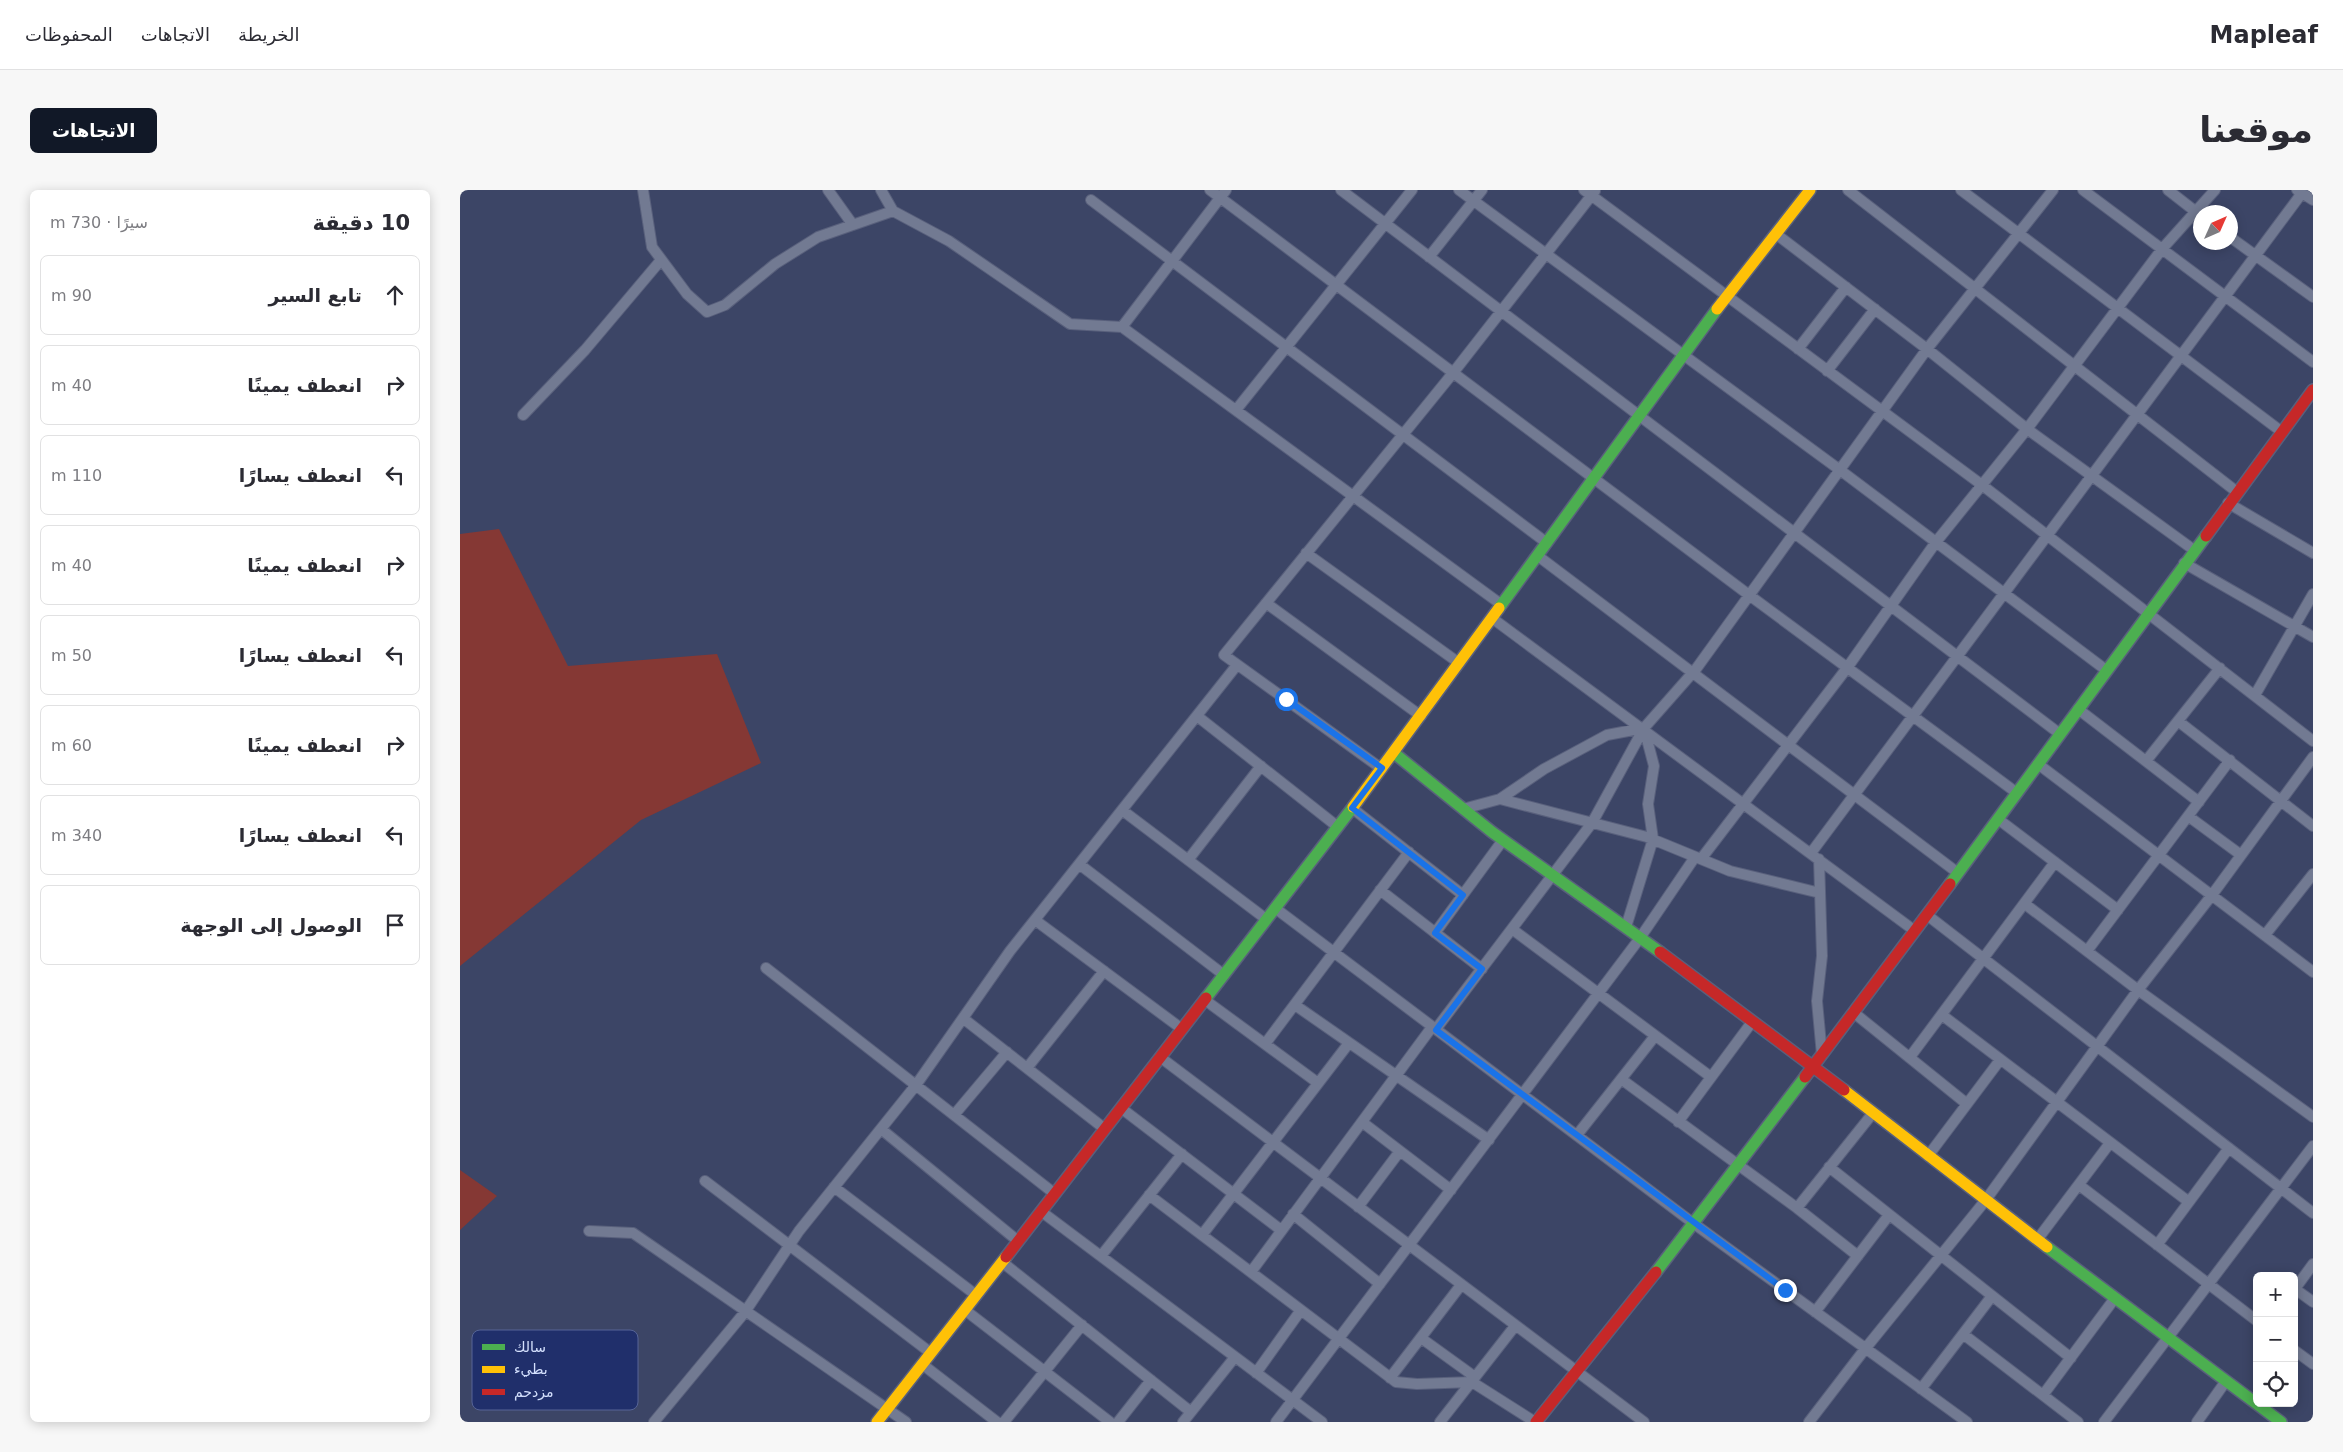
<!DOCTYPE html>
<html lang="ar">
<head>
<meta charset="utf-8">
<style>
  body { margin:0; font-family:"DejaVu Sans","Noto Sans Arabic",sans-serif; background:#f7f7f7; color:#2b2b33; direction:rtl }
  .controls { position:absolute; right:15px; bottom:15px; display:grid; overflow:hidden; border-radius:8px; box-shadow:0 2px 12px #0003 }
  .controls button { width:45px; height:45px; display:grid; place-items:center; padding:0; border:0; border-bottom:1px solid #e1e1e2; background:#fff; color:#2b2b33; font:25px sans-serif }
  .compass { position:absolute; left:1733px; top:15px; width:45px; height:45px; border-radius:50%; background:#fff; box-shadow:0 2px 12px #0003; rotate:45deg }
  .stop { position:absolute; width:15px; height:15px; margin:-11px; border:4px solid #1a73e8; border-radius:50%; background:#fff }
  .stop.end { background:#1a73e8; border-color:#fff; box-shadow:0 1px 5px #0008 }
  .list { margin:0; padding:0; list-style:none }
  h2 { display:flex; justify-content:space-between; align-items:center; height:65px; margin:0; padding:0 20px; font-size:21px }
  h2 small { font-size:16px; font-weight:400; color:#7c7c81 }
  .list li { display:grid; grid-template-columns:32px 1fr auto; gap:15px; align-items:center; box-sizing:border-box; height:80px; margin:0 10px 10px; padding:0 10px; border:1px solid #e1e1e2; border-radius:8px }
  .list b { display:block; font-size:19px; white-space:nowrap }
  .list em { font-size:16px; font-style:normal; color:#7c7c81 }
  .icon { flex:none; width:28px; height:28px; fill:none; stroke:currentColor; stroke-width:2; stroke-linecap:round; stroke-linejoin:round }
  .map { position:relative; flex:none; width:1853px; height:1232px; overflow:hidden; direction:ltr; border-radius:8px }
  header { display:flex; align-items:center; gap:30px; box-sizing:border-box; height:70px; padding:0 25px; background:#fff; border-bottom:1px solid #e1e1e2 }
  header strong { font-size:24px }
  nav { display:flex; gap:28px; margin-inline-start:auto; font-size:18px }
  .intro { display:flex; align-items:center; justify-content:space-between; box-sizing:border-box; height:120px; padding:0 30px }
  h1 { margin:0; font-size:35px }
  .button { padding:12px 22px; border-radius:8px; background:#111827; color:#fff; font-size:18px; font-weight:700 }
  main { display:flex; gap:30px; padding:0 30px }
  aside { flex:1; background:#fff; border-radius:8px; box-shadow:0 2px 12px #0003 }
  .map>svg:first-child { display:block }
  .green { fill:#853834 }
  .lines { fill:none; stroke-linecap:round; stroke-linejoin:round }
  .street-casing { stroke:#59607c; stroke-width:12 }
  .fast-casing { stroke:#59607c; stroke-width:14 }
  .slow-casing { stroke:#59607c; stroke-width:14 }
  .jam-casing { stroke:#59607c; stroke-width:14 }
  .street { stroke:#727a92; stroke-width:10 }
  .fast { stroke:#4caf50; stroke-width:11 }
  .slow { stroke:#ffc107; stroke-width:11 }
  .jam { stroke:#c62828; stroke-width:11 }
  .route { stroke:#1a73e8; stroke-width:6 }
  .key { fill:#202f6b; stroke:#566497; stroke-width:1 }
  .key-label { font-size:14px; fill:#d4e0fd }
</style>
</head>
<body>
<header>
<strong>Mapleaf</strong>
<nav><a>الخريطة</a><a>الاتجاهات</a><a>المحفوظات</a></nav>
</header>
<div class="intro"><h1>موقعنا</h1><a class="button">الاتجاهات</a></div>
<main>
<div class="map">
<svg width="1853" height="1232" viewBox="0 0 1853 1232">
  <rect width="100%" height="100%" fill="#3c4566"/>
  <path class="green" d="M39 339 108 476 257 464 301 573 181 630 0 776V344Z
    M0 980 37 1006 0 1040Z"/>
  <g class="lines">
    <defs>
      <path id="street" d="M183 0 192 57 227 104 247 122 265 115 315 74 358 47 433 21
        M368 0 393 35
        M421 0 433 21 489 51 610 134 662 137 1042 415
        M750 0 1289 405 1557 603
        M881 0 1600 544
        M999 0 1380 280 1646 480
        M1124 0 1522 295 1853 551
        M1388 0 1777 302
        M1501 0 1822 242
        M1623 0 1853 172
        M1708 0 1740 25
        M1837 0 1853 10
        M631 10 1087 353
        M1316 44 1467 159 1567 239 1734 360
        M1770 47 1853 107
        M969 67 1022 0
        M662 137 766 0
        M1338 159 1386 97
        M1367 181 1415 119
        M776 220 952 0
        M63 225 125 160 201 70
        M1768 313 1853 363
        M846 363 999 473
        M1078 366 1498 683
        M1724 373 1853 447
        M806 413 961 526
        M1032 428 1455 741
        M1795 505 1853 404
        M1618 519 1739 612
        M737 526 878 637
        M1718 531 1853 636
        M1686 571 1760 478
        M1578 574 1853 782
        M922 579 764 465 993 183 1135 1
        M1040 609 1084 579 1147 545 1184 538 1194 576 1188 614 1193 649 1166 737
        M892 618 1003 705
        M1003 619 1040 609 1187 647 1270 681 1360 703
        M662 620 806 729
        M1728 626 1781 665
        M1538 629 1658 720
        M1351 663 1842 3
        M1241 669 1387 478 1476 352 1567 239 1702 59 1755 0
        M1359 669 1362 766 1357 811 1362 865
        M728 670 801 576
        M619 674 764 785
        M920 700 1022 779
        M1565 714 1678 800 1853 927
        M815 718 1233 1033 1507 1232
        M1467 725 1853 1023
        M575 730 722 839
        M1052 739 1251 887
        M975 743 1043 650
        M1805 745 1853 684
        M1627 761 1770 570
        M306 778 595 1004
        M745 810 858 893
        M835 815 1029 950
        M1393 822 1507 914
        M1482 825 1729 1012
        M504 829 645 939
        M976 839 1132 633 1184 538 1236 479 1467 159 1593 0
        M805 854 949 662
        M700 867 1184 1232
        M1450 867 1595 672
        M567 878 644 781
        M1161 889 1337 1018 1398 1066
        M661 918 821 1040
        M494 925 547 862
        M902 932 991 1000
        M1218 932 1292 832
        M421 939 558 1051
        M1117 945 1195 846
        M1468 966 1540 870
        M1369 977 1611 1168
        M245 991 471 1163
        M1619 995 1797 1131
        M374 997 516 1105
        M689 1005 936 1192 957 1194 1012 1192 1075 1232
        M898 1017 940 961
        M1337 1018 1413 923
        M582 1022 862 1232
        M833 1024 920 1094
        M129 1041 173 1043 446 1232
        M742 1045 889 853
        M1577 1050 1650 953
        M1697 1055 1769 958
        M641 1066 722 964
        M542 1072 731 1222
        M791 1082 972 837
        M1835 1099 1853 1112
        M1834 1100 1853 1074
        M505 1120 650 1232
        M1355 1122 1429 1025
        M1503 1144 1618 1232
        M961 1148 1015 1187
        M1834 1160 1853 1174
        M462 1174 537 1232
        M796 1183 841 1120
        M930 1188 1001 1095
        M1461 1199 1532 1106
        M1583 1205 1655 1108
        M194 1232 285 1122 339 1041 456 895 550 761 777 475
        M544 1232 622 1135
        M658 1232 691 1190
        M723 1232 775 1167
        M816 1232 1180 748 1235 667
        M980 1232 1055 1136
        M1349 1232 1405 1159 1525 1011 1678 800 1752 705 1853 567
        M1644 1232 1853 956
        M1737 1232 1766 1191"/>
      <path id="fast" d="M1039 418 1257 119
        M934 563 1032 642 1200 762
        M1490 694 1746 346
        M746 808 893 617
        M1587 1057 1821 1232
        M1196 1082 1345 887"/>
      <path id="slow" d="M1257 119 1350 0
        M893 617 1039 418
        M1384 900 1587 1057
        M417 1232 546 1067"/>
      <path id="jam" d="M1746 346 1853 200
        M1200 762 1384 900
        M1345 887 1490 694
        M546 1067 746 808
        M1076 1232 1196 1082"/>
    </defs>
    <use href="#street" class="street-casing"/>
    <use href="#fast" class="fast-casing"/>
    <use href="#slow" class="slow-casing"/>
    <use href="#jam" class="jam-casing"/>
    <use href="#street" class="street"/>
    <use href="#fast" class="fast"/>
    <use href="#slow" class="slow"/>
    <use href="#jam" class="jam"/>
  </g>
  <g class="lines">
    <path class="route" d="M826 509 922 578 892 618 1003 705 975 743 1022 779 976 840 1325 1100"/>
  </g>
  <rect x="12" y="1140" width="166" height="80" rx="8" class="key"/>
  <rect x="22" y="1154" width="23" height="6" fill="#4caf50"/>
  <rect x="22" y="1176" width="23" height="7" fill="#ffc107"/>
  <rect x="22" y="1199" width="23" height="6" fill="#c62828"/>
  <g class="key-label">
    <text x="54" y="1162">سالك</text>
    <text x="54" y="1184">بطيء</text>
    <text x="54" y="1207">مزدحم</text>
  </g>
</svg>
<div class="controls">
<button>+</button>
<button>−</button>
<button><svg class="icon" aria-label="locate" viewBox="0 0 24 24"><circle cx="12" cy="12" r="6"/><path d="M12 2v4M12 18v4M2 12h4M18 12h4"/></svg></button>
</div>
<svg class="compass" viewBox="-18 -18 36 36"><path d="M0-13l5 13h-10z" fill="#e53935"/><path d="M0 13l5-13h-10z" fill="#7c7c81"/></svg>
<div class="stop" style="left:826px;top:509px"></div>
<div class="stop end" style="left:1325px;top:1100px"></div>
</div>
<aside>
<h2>10 دقيقة<small>سيرًا · 730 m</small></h2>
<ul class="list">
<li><svg class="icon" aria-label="ahead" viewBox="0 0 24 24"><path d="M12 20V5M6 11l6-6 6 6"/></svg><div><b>تابع السير</b></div><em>90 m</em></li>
<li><svg class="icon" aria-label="right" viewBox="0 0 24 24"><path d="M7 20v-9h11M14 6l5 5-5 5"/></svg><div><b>انعطف يمينًا</b></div><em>40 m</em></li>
<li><svg class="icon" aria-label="left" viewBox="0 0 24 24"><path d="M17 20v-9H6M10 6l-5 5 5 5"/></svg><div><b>انعطف يسارًا</b></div><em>110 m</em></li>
<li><svg class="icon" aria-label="right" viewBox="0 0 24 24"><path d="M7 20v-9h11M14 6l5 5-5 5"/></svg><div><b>انعطف يمينًا</b></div><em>40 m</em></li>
<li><svg class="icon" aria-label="left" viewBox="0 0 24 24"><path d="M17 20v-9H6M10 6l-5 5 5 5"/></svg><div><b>انعطف يسارًا</b></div><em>50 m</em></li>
<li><svg class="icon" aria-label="right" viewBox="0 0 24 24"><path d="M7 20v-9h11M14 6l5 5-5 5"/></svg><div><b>انعطف يمينًا</b></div><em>60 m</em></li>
<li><svg class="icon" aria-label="left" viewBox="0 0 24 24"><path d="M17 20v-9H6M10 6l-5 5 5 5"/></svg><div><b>انعطف يسارًا</b></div><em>340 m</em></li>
<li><svg class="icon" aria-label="arrive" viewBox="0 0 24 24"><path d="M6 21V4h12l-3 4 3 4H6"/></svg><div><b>الوصول إلى الوجهة</b></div></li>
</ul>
</aside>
</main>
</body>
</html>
